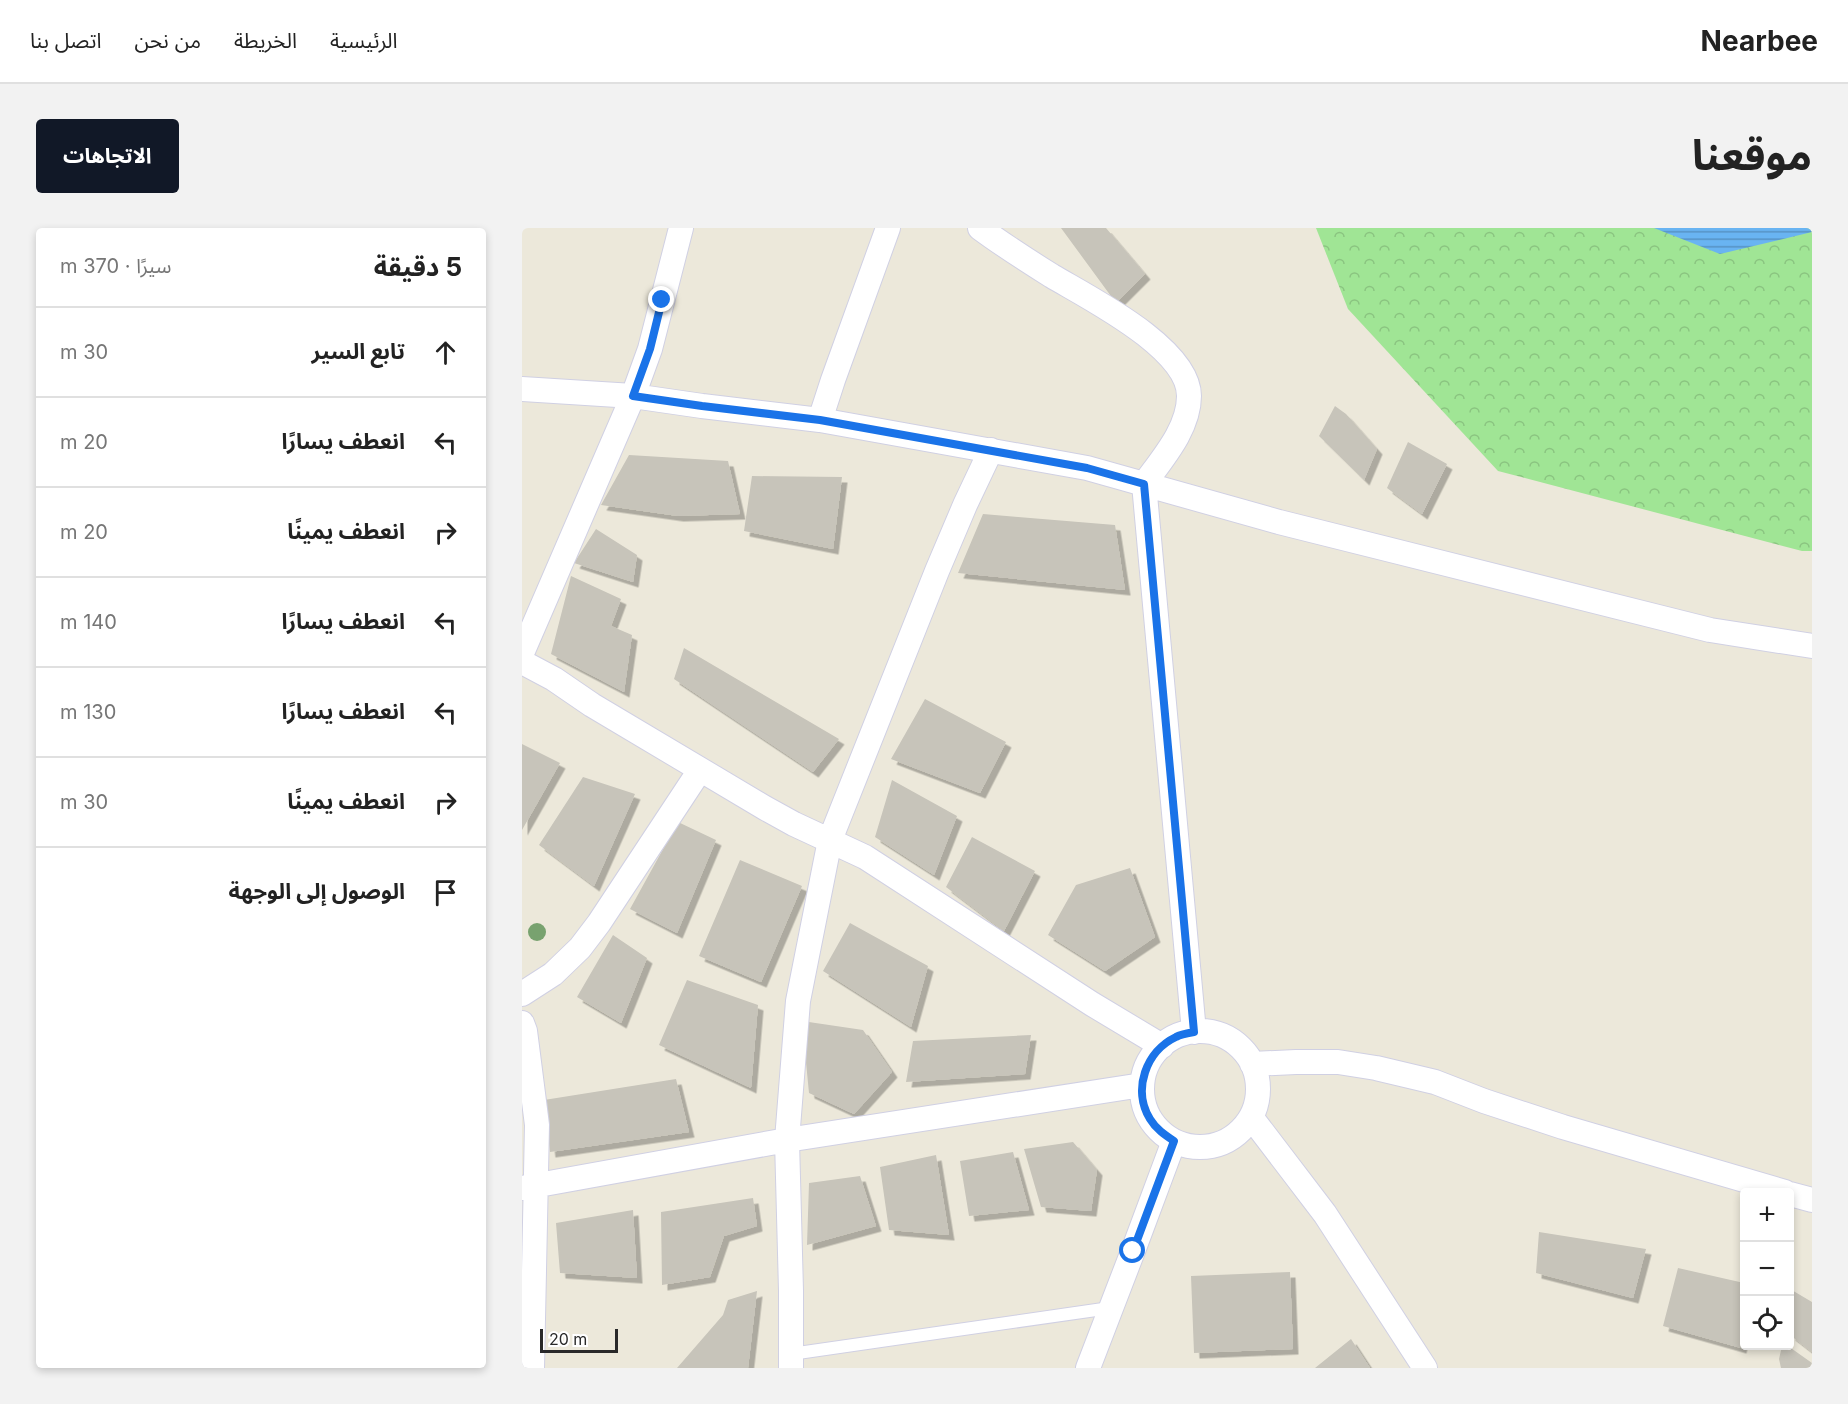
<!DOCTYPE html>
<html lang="ar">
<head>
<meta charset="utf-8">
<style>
  body { margin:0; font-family:Inter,"Noto Sans Arabic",sans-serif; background:#f2f2f2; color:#222; direction:rtl }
  .controls { position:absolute; right:18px; bottom:18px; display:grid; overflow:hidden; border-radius:6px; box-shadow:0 3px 9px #0003 }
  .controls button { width:54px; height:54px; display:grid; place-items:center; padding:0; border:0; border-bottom:2px solid #e0e0e0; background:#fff; color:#222; font:30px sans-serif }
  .scale { position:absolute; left:18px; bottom:15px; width:78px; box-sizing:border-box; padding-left:6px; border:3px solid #292929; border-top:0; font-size:16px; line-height:21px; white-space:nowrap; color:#292929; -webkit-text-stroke:4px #fff; paint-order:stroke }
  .stop { position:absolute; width:18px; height:18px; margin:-14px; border:4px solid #1a73e8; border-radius:50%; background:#fff }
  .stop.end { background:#1a73e8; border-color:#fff; box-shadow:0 2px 6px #0008 }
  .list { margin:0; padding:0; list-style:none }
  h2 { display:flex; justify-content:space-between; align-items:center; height:78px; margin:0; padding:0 24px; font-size:26px }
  h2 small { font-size:20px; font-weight:400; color:#767676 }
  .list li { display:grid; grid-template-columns:39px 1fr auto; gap:18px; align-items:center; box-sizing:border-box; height:90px; padding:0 24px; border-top:2px solid #e0e0e0 }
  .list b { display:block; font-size:22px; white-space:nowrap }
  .list em { font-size:20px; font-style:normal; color:#767676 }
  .icon { flex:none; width:33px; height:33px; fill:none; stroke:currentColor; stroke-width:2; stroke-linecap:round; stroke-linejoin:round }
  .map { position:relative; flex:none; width:1290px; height:1140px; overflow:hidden; direction:ltr; border-radius:6px }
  header { display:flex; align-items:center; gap:36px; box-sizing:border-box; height:84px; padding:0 30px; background:#fff; border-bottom:2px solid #e0e0e0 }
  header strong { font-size:28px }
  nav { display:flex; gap:33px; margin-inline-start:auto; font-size:21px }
  .intro { display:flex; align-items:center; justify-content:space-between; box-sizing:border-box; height:144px; padding:0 36px }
  h1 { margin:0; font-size:42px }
  .button { padding:15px 27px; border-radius:6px; background:#111827; color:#fff; font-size:21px; font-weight:700 }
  main { display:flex; gap:36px; padding:0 36px }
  aside { flex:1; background:#fff; border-radius:6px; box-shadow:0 3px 9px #0003 }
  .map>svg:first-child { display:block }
  .forest { fill:url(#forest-crowns) }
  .water { fill:url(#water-rules) }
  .building { fill:#c7c4ba; filter:url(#shadow) }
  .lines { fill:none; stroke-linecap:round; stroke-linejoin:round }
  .service-casing { stroke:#d0d0e3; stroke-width:14 }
  .minor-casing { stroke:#d0d0e3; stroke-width:26 }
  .service { stroke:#fff; stroke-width:12 }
  .minor { stroke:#fff; stroke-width:24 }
  .tree { fill:#78a26f }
  .route { stroke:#1a73e8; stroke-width:8 }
</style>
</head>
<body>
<header>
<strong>Nearbee</strong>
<nav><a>الرئيسية</a><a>الخريطة</a><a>من نحن</a><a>اتصل بنا</a></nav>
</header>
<div class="intro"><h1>موقعنا</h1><a class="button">الاتجاهات</a></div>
<main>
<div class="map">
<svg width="1290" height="1140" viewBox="0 0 1290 1140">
  <defs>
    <pattern id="forest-crowns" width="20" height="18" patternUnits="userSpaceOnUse" patternTransform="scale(1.5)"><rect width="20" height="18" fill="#a0e595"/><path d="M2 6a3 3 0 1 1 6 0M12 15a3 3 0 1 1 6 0" fill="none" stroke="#8ac480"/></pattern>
    <pattern id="water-rules" width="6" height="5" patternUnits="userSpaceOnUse" patternTransform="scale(1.5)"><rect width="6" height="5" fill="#69b4f2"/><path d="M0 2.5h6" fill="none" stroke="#5692c4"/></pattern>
    <filter id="shadow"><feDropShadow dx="5.5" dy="5.5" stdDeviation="0" flood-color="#0004"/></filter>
  </defs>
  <rect width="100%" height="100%" fill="#ece8da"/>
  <path class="forest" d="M794 0H1290V323H1280L976 243 826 81Z"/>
  <path class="water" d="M1132 0H1290V4L1198 26Z"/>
  <path class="building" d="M539 0H584L623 46 594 75Z
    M813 178 824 186 855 221 842 252 797 208Z
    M886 214 925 236 900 286 865 260Z
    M107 227 206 233 218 286 156 288 79 277Z
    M230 248 320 249 311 321 222 303Z
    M461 286 593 297 603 362 436 345Z
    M74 301 115 327 111 354 52 335Z
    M49 348 99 371 89 398 110 407 102 464 29 426Z
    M162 420 317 511 291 544 152 451Z
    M403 471 484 514 458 565 369 531Z
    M0 516 38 535 0 602Z
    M61 549 113 566 72 658 17 617Z
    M370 552 435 588 412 647 353 609Z
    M156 594 194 612 155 705 108 681Z
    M450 609 513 643 482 703 424 659Z
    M218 632 280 658 239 754 177 728Z
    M608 640 633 709 583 743 526 707 554 657Z
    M328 695 406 738 389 799 301 743Z
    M91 707 125 730 99 795 55 769Z
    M165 752 236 777 229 860 137 817Z
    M280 793 341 802 370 844 332 886 287 865Z
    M509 807 503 846 384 854 391 813Z
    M154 851 167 904 28 924 22 872Z
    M551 914 575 942 569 983 519 979 502 921Z
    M491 924 507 982 447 988 438 933Z
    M414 927 427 1007 367 1002 358 939Z
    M338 948 354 998 285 1017 287 955Z
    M231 970 235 998 202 1008 188 1049 140 1057 139 984Z
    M111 982 115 1050 38 1045 34 995Z
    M1017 1004 1124 1021 1111 1070 1014 1045Z
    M1156 1040 1222 1055V1106L1219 1120 1141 1098Z
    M768 1044 771 1121 672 1125 669 1048Z
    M1268 1061 1290 1074V1124L1268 1107Z
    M235 1063 226 1140H155L201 1087 206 1072Z
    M829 1111 848 1140H793Z
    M1260 1118H1266L1290 1135V1140H1259L1257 1131Z"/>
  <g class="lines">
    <defs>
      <path id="service" d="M269 1126 588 1080"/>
      <path id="minor" d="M458 0C481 17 506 33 530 48 567 70 667 120 667 168 667 201 640 231 622 256L672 804
        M0 161 111 168 180 178 298 192 565 240 757 294 1188 402 1290 418
        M298 192 311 152 366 0
        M0 425 111 168 128 121 159 0
        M0 434 32 451 70 477 243 580 272 596 343 629 570 776 640 818
        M0 766 31 746 58 720 77 695 178 542
        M0 795 3 803 15 897 10 1140
        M620 861a58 58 0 1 1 116 0a58 58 0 1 1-116 0Z
        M730 836 774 834H816L854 840 913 854 962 873 1041 899 1263 964
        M729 889 803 986 903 1140
        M0 960 265 912 620 857
        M1268 966 1290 972
        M269 1140V1063L265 912 276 773 308 612 415 343 443 277 469 222
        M566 1140 611 1023 652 913"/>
    </defs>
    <use href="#service" class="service-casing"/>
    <use href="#minor" class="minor-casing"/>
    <use href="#service" class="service"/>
    <use href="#minor" class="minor"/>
  </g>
  <circle class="tree" cx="15" cy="704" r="9"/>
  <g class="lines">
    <path class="route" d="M140 72 128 121 111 168 180 178 298 192 565 240 622 256 672 804C666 805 659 806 654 809 624 823 610 862 628 891 634 901 643 907 652 913L611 1023"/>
  </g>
</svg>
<div class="controls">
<button>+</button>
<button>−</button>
<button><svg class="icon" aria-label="locate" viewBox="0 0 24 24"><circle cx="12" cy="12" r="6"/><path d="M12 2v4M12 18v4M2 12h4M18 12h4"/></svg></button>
</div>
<div class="scale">20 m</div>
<div class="stop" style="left:611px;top:1023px"></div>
<div class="stop end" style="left:140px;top:72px"></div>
</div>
<aside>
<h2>5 دقيقة<small>سيرًا · 370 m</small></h2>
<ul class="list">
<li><svg class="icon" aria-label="ahead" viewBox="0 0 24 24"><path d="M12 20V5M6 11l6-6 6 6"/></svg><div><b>تابع السير</b></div><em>30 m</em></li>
<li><svg class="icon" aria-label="left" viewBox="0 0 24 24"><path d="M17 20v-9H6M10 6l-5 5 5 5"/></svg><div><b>انعطف يسارًا</b></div><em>20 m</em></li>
<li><svg class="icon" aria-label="right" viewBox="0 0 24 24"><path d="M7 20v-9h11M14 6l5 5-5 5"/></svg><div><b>انعطف يمينًا</b></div><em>20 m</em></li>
<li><svg class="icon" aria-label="left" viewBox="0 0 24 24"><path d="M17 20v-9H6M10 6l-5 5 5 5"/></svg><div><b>انعطف يسارًا</b></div><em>140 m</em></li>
<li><svg class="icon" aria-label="left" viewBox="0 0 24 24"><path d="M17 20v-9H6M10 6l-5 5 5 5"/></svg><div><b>انعطف يسارًا</b></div><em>130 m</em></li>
<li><svg class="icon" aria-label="right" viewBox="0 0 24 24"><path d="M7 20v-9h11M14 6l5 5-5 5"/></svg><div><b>انعطف يمينًا</b></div><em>30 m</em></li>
<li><svg class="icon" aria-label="arrive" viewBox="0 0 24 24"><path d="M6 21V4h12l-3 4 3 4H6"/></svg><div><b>الوصول إلى الوجهة</b></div></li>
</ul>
</aside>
</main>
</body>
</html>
